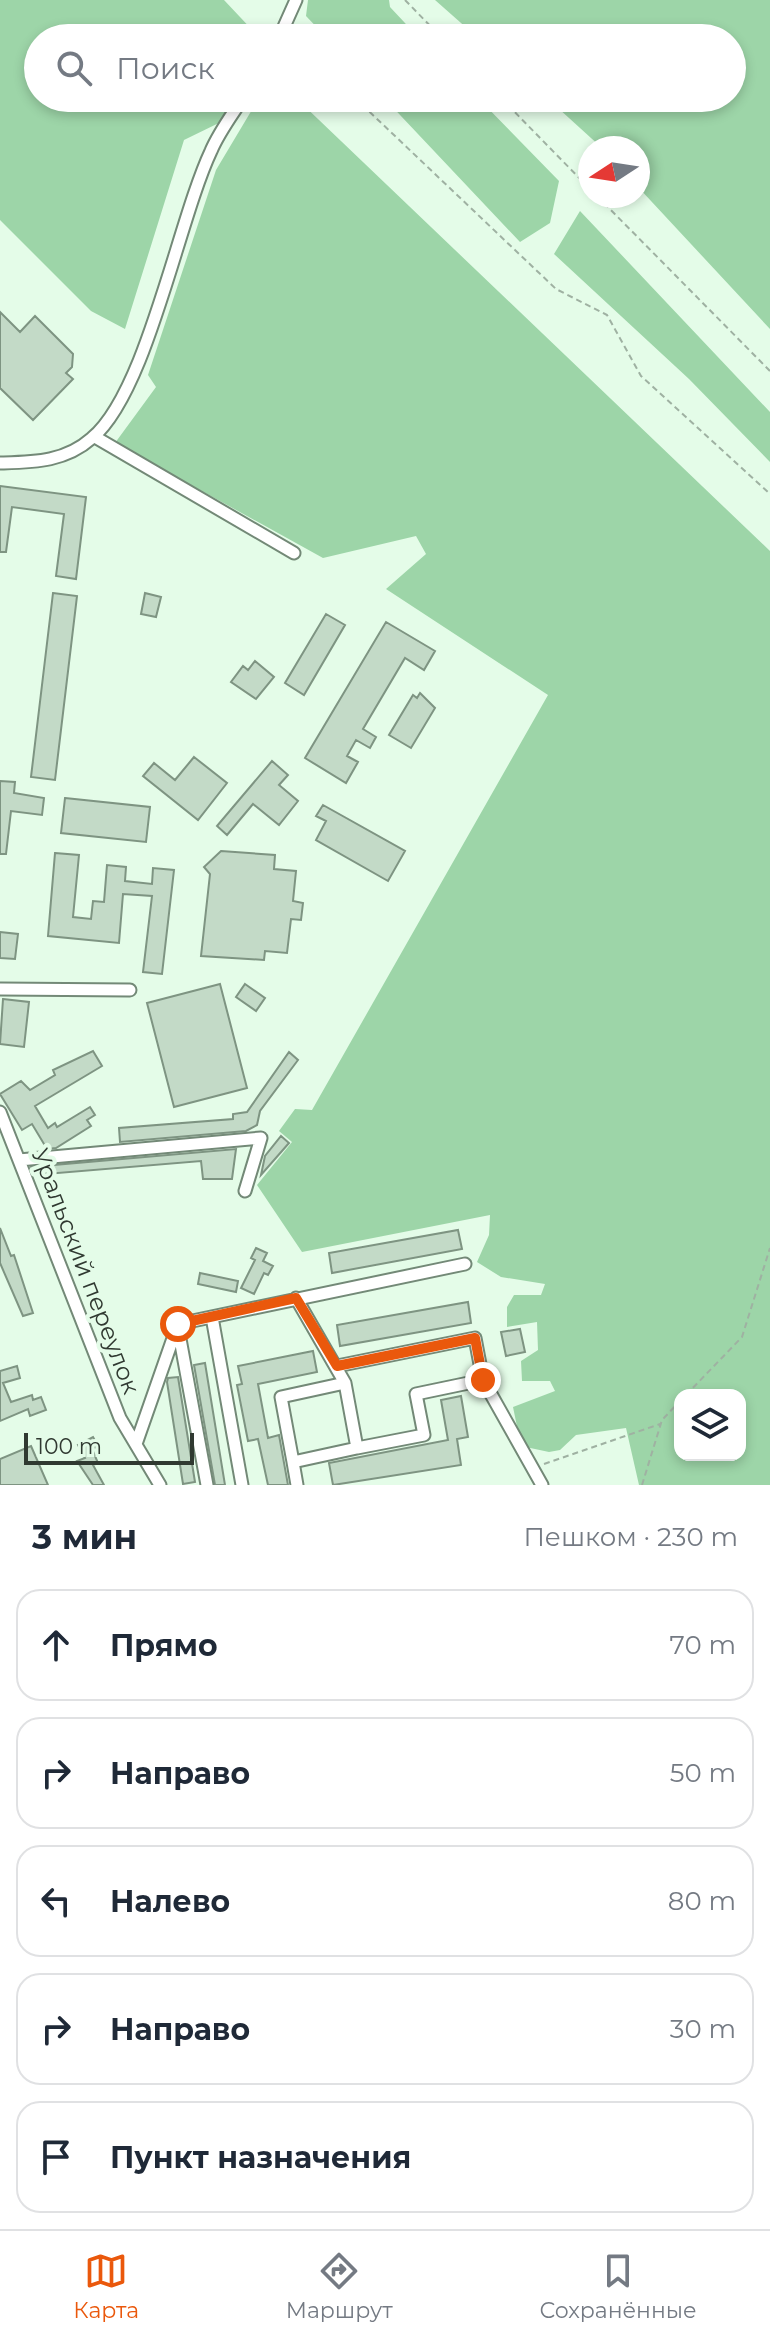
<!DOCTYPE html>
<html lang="ru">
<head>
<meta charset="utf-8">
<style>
  body { margin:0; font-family:Montserrat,sans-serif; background:#f6f6f7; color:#1f2937 }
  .controls { position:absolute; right:24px; bottom:24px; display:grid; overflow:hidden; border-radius:16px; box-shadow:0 4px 12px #0003 }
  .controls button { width:72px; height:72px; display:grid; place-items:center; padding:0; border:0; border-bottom:2px solid #e0e1e3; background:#fff; color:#1f2937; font:40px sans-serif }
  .compass { position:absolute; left:578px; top:136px; width:72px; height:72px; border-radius:50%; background:#fff; box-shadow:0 4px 12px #0003; rotate:258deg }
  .scale { position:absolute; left:24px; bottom:20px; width:170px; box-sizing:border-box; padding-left:8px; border:4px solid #303931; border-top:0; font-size:22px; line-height:28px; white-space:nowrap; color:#303931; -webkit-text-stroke:6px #e4fce8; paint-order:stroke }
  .stop { position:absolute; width:24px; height:24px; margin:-18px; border:6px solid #ea580c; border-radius:50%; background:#fff }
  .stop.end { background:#ea580c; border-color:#fff; box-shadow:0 2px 8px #0008 }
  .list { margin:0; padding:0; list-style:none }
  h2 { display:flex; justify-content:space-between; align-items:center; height:104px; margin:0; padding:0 32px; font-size:34px }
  h2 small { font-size:26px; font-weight:400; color:#747a83 }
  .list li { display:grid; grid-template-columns:52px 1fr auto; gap:24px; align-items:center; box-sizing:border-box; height:112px; margin:0 16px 16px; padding:0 16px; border:2px solid #e0e1e3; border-radius:24px }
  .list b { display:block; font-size:30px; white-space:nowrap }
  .list em { font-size:26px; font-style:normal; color:#747a83 }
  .icon { flex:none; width:44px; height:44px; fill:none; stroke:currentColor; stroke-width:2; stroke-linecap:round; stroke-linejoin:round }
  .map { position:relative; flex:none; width:770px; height:1485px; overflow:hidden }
  .search { position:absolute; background:#fff; box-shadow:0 4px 12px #0003; left:24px; right:24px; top:24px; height:88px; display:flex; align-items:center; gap:20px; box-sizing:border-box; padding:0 28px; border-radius:44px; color:#747a83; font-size:30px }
  .sheet { height:744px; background:#fff }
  nav { display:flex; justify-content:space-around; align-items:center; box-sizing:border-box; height:112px; border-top:2px solid #e0e1e3; background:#fff; font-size:22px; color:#747a83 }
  nav a { display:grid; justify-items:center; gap:4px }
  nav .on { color:#ea580c }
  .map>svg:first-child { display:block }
  .forest { fill:#9dd5a8; fill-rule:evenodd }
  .building { fill:#c3dac7; stroke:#7e9482; stroke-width:2 }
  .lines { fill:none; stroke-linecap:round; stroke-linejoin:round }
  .minor-casing { stroke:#738977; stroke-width:15 }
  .path { stroke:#9fb1a2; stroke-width:2; stroke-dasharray:6 4; stroke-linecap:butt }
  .minor { stroke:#fff; stroke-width:11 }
  .route { stroke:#ea580c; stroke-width:10 }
  .labels { text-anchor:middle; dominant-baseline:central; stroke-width:8; stroke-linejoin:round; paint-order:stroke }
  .street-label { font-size:24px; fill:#303931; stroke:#e4fce8 }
</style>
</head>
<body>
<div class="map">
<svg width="770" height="1485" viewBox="0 0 770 1485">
  <rect width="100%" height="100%" fill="#e4fce8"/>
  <path class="forest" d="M0 0H224L258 36 38 38V98H233L225 120 184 140 125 329 91 311 0 220Z
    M308 0H389L390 7 419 38H327L306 16Z
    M435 0H770V329L638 187V148H602L547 98H732V38H478Z
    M259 98H296L770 551V1485H639L626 1428 576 1435 560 1450 549 1452 521 1446 513 1407 555 1391 550 1381H522L521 1361 538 1350 537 1322 507 1327V1307L514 1295H541L545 1284 501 1277 477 1262 489 1235 490 1215 302 1252 257 1185 292 1142 279 1131 295 1109 312 1110 548 695 386 589 426 554 416 536 323 558 115 443 156 387 148 375 216 170ZM680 1395H740V1455H680Z
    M384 98H478L559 181 550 223 520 242Z
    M580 211 770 412V462L689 379 554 254Z"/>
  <path class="building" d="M0 312 20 332 35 316 73 354 72 367 66 373 73 379 33 420 0 388Z
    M0 486 86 497 76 579 56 576 64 514 12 507 6 552H0Z
    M53 593 77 596 55 780 31 777Z
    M145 593 161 597 156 617 141 614Z
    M326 614 345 625 304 695 285 683Z
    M386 622 435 651 424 670 405 658 363 729 376 737 370 748 356 740 347 756 358 762 346 783 305 758Z
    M255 661 274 677 256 699 231 682 243 666 248 670Z
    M420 693 435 708 411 748 389 735 413 695 417 698Z
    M194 757 227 783 198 820 143 776 154 763 175 780Z
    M272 761 288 775 279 785 298 801 279 825 253 804 227 835 217 826Z
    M0 781 15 782 14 793 44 798 42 815 11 811 6 854H0Z
    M65 798 150 807 146 842 61 833Z
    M323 805 405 851 388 881 316 840 326 821 316 816Z
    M221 851 275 855 274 869 296 871 293 901 303 903 301 920 291 919 287 953 265 951 264 960 201 956 210 874 204 867Z
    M55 853 79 855 73 917 91 919 93 901 104 902 107 865 126 867 125 881 152 884 153 868 174 870 162 974 143 972 152 896 123 894 119 943 48 936Z
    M0 932 18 934 15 959 0 958Z
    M220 984 247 1088 174 1107 147 1003Z
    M245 984 265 998 256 1011 236 997Z
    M3 999 29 1002 24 1047 0 1044Z
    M93 1051 102 1066 35 1106 48 1128 55 1123 57 1127 90 1107 95 1115 87 1120 91 1126 56 1148 47 1149 32 1124 22 1130 0 1094 21 1081 30 1090 55 1075 53 1070Z
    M289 1052 298 1060 260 1111 257 1125 246 1131 120 1142 119 1128 233 1119V1114L247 1112Z
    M281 1136 289 1143 261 1175 265 1156Z
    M236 1149 232 1179H203L201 1161 34 1175 31 1167Z
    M0 1228 11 1256 14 1255 33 1313 23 1316 0 1263Z
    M458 1230 462 1249 332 1273 329 1253Z
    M256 1248 267 1253 263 1261 273 1266 268 1275 264 1273 254 1294 241 1288 255 1260 251 1258Z
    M200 1273 238 1281 236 1292 198 1284Z
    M468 1302 471 1323 340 1346 337 1325Z
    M520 1329 525 1352 506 1356 501 1332Z
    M313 1351 317 1372 258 1384 268 1438 279 1435 288 1485H268L258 1439 248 1441 237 1385 242 1384 238 1366Z
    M205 1363 225 1485H215L194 1365Z
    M17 1366 20 1378 3 1383 11 1402 32 1395 33 1400 41 1397 46 1410 30 1416 28 1409 0 1421V1371Z
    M178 1377 195 1482 183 1484 167 1382 168 1378Z
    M461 1396 468 1437 457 1439 461 1465 333 1485 329 1463 448 1440 441 1400Z
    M93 1437 98 1446 92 1449 98 1463 93 1465 104 1485H93L77 1461 85 1458 78 1445Z
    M31 1446 48 1485H0V1459Z"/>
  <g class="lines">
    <defs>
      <path id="minor" d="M279 38 296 0
        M95 437 294 553
        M0 463C34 462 65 462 92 438 147 392 178 221 211 151 219 132 232 115 243 98
        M0 989 130 990
        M0 1112 120 1418 160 1485
        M19 1160 261 1138 245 1191
        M296 1298 345 1383 357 1448 293 1462 297 1485
        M212 1317 242 1485
        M178 1328 207 1485
        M337 1366 475 1338 483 1380 542 1485
        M136 1444 178 1324 465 1264
        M357 1448 424 1435 416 1394 483 1380
        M293 1462 281 1397 345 1383"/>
    </defs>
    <use href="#minor" class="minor-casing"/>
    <path class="path" d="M405 0 442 38
      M355 98 556 289 607 315 641 376 770 494
      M501 98 590 189
      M597 196 770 371
      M686 1395 742 1337 770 1248
      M544 1464 660 1424
      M642 1485 662 1420 680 1401"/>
    <use href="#minor" class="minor"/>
  </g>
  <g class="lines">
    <path class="route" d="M178 1324 296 1298 337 1366 475 1338 483 1380"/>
  </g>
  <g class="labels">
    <g class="street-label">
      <text transform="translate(86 1271) rotate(69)">Уральский переулок</text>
    </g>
  </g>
</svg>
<div class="controls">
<button><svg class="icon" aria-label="layers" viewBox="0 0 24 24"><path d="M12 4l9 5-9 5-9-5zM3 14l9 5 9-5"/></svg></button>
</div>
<svg class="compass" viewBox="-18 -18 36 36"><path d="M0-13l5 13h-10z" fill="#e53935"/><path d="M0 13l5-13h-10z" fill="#747a83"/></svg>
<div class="scale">100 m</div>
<div class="stop" style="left:178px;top:1324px"></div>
<div class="stop end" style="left:483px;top:1380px"></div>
<div class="search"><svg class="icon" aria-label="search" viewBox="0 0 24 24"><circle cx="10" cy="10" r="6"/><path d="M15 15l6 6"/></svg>Поиск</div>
</div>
<section class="sheet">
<h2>3 мин<small>Пешком · 230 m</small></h2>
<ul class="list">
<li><svg class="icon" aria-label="ahead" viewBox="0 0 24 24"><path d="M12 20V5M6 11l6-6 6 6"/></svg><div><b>Прямо</b></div><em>70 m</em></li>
<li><svg class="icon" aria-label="right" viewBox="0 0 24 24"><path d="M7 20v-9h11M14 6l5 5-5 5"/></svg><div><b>Направо</b></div><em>50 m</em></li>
<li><svg class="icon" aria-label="left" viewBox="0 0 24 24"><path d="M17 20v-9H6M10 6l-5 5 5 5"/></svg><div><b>Налево</b></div><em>80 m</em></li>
<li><svg class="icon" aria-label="right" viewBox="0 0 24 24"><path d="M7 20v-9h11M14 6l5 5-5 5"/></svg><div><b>Направо</b></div><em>30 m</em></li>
<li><svg class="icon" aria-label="arrive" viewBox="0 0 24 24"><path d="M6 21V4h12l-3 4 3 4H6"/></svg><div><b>Пункт назначения</b></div></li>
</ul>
</section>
<nav>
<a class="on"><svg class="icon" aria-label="map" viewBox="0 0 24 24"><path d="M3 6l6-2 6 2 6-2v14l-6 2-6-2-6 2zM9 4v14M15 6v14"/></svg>Карта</a>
<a><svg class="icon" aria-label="directions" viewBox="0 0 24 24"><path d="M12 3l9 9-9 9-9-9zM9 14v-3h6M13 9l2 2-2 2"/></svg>Маршрут</a>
<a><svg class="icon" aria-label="saved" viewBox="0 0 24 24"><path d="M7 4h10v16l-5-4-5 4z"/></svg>Сохранённые</a>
</nav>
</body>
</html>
